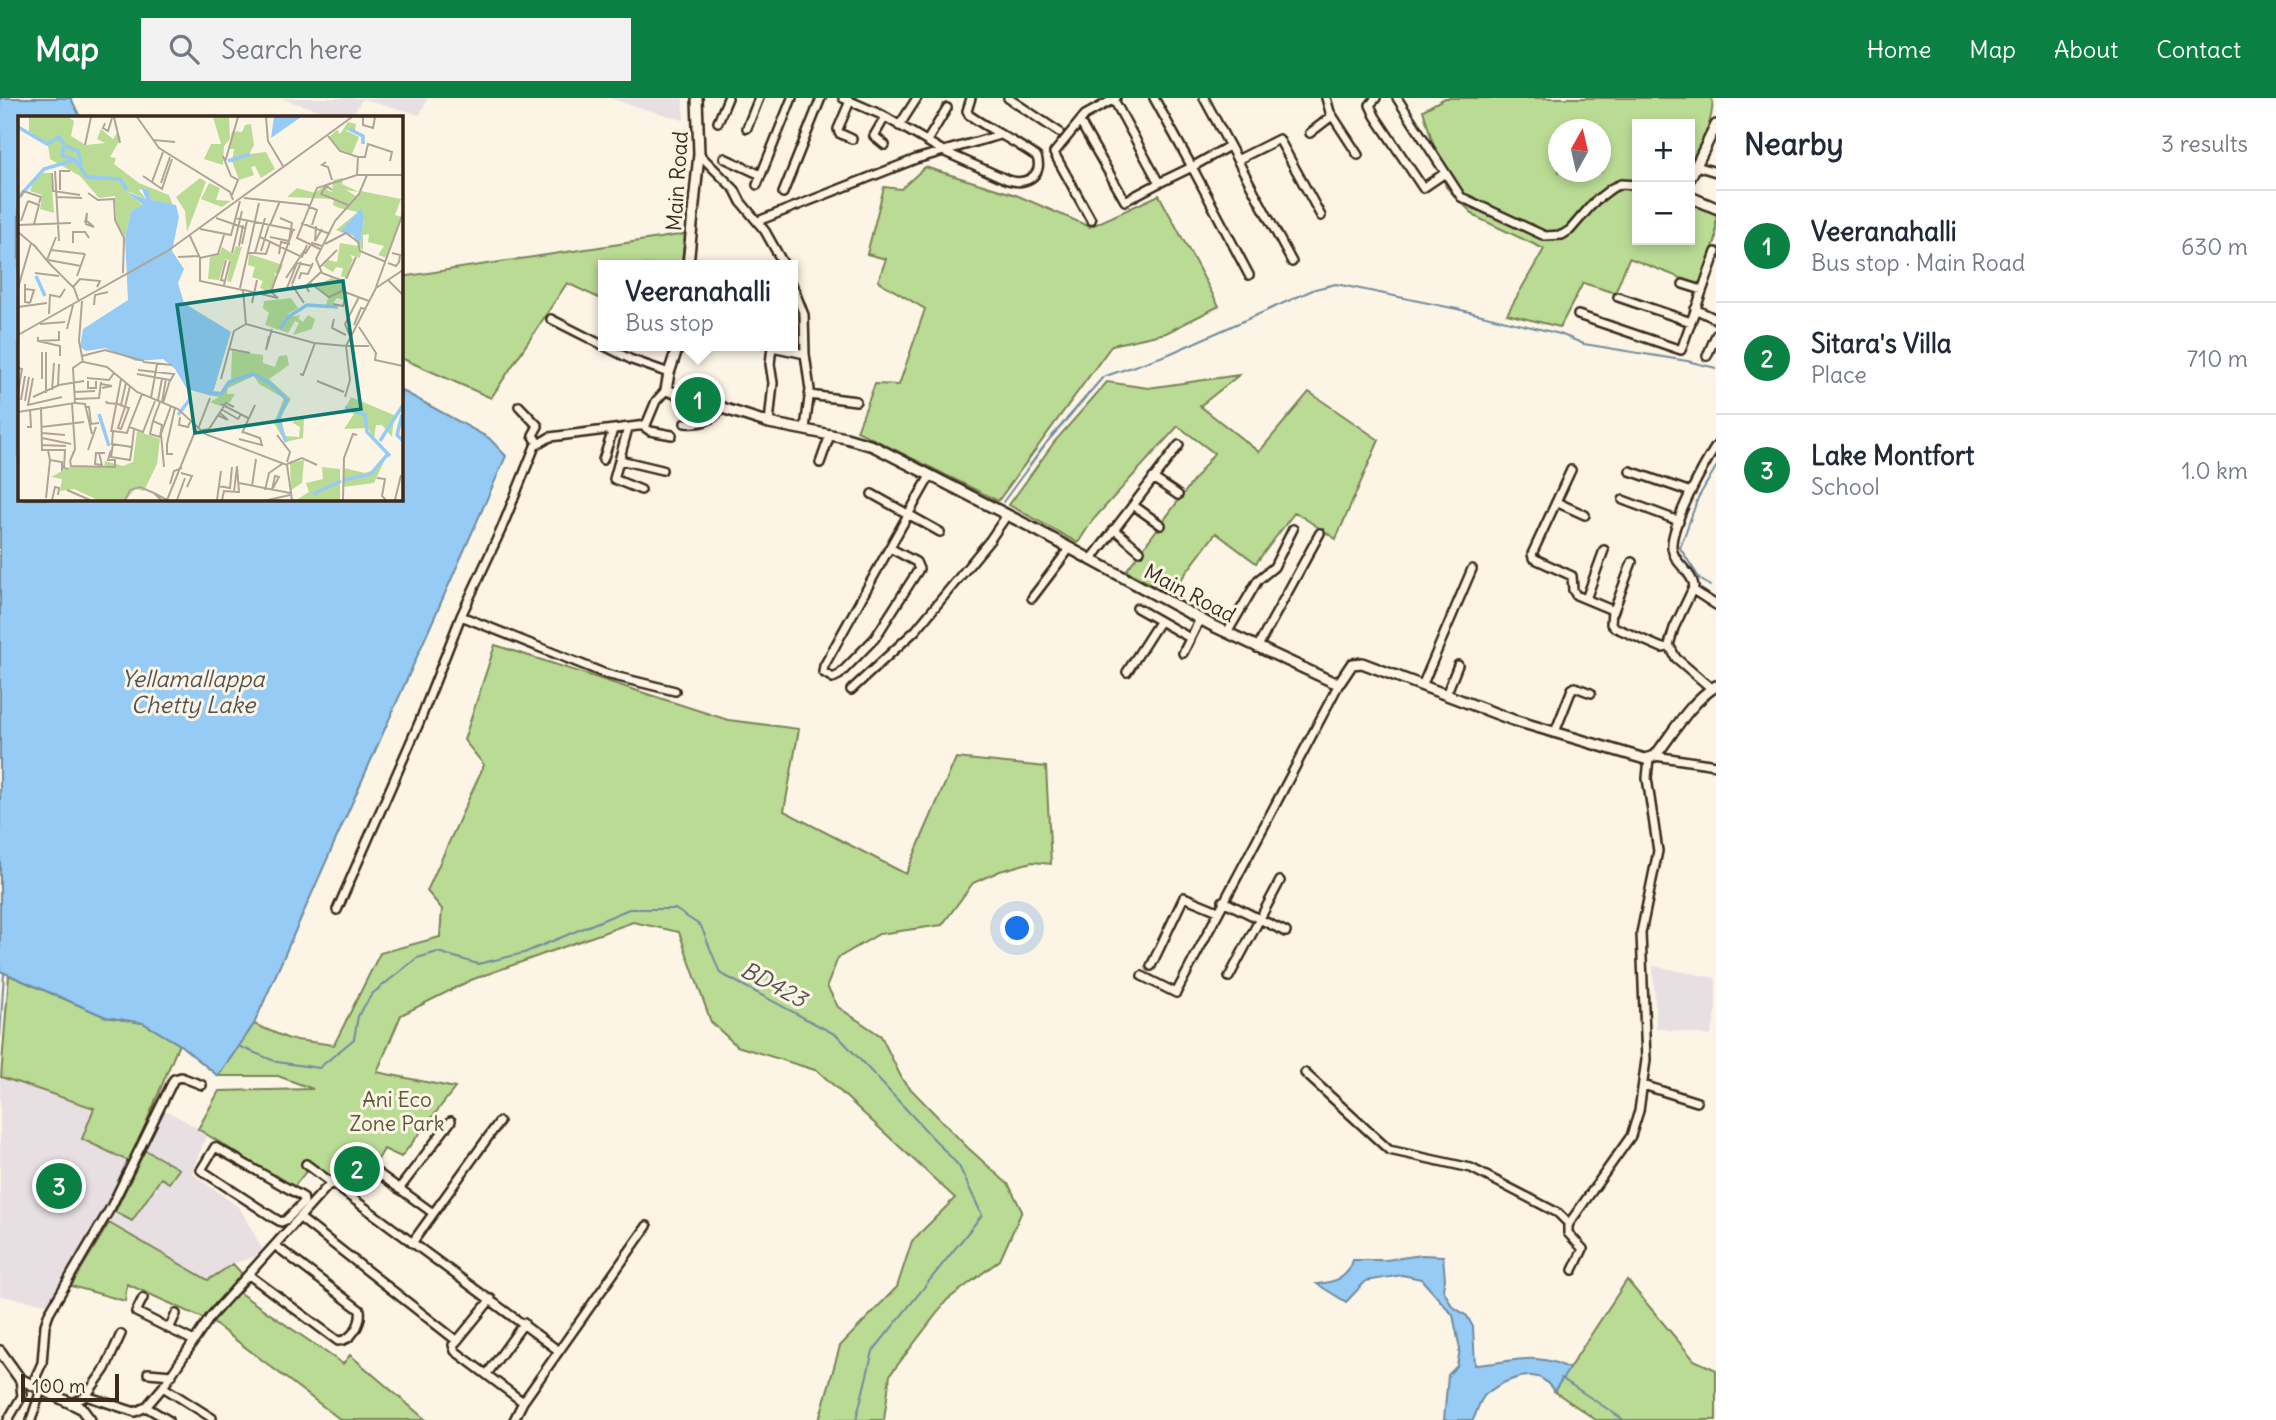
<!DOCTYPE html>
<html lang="en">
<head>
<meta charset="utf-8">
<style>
  body { margin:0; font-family:Delius,sans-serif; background:#f2f2f3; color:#1f2937 }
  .controls { position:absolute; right:21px; top:21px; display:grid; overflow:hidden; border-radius:0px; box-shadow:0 4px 10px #0003 }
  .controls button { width:63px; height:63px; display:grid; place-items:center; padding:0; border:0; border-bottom:2px solid #e0e1e3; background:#fff; color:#1f2937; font:35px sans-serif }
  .compass { position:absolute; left:1548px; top:21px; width:63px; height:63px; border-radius:50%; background:#fff; box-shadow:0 4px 10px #0003; rotate:8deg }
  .scale { position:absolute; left:21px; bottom:18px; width:98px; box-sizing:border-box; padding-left:7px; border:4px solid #3b2a1e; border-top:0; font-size:19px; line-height:24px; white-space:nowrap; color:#3b2a1e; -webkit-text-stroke:5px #fcf5e5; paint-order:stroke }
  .you { position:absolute; left:1018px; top:831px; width:24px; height:24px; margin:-18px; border:5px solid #fff; border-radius:50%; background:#1a73e8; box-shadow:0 0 0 10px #1a73e833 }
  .badge { display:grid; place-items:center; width:46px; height:46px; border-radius:50%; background:#0b8043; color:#fff; font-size:23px; font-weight:700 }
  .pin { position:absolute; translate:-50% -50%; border:4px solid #fff; box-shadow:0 2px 7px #0006 }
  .popup { position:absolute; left:598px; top:162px; width:200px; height:91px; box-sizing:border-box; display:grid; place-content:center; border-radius:0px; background:#fff; filter:drop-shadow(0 2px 5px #0005); font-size:23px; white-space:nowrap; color:#747a83 }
  .popup b { font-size:26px; color:#1f2937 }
  .popup::after { content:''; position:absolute; left:50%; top:100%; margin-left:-14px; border:14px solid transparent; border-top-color:#fff }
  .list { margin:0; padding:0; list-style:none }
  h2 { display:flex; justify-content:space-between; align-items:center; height:91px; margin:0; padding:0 28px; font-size:30px }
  h2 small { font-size:23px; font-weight:400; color:#747a83 }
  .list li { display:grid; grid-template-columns:46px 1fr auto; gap:21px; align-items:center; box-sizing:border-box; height:112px; padding:0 28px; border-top:2px solid #e0e1e3 }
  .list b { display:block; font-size:26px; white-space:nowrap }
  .list p { margin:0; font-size:23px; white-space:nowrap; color:#747a83 }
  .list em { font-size:23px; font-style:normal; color:#747a83 }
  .icon { flex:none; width:38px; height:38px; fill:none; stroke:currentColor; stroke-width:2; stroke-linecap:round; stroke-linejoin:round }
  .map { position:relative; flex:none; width:1716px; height:1322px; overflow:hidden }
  header { display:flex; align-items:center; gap:42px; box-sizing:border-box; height:98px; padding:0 35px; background:#0b8043; color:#fff }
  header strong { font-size:33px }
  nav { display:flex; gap:38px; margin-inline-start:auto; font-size:24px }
  .search { width:490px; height:63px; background:#f2f2f3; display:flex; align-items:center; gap:18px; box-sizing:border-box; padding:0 24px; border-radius:0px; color:#747a83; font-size:26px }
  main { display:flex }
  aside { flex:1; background:#fff }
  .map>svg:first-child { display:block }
  .built { fill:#e8dfe3 }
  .green { fill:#badb94; stroke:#7a8259; stroke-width:2; fill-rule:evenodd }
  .water { fill:#95cbf4; stroke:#718b9e; stroke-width:2 }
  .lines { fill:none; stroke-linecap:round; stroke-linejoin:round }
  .stream { stroke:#718b9e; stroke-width:2 }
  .minor-casing { stroke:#3b2a1e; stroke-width:12 }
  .tertiary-casing { stroke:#3b2a1e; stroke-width:14 }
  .minor { stroke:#fcf5e5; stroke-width:7 }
  .tertiary { stroke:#fcf5e5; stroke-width:9 }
  .labels { text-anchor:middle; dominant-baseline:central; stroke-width:6; stroke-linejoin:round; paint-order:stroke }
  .street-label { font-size:21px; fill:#3b2a1e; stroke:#fcf5e5 }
  .park-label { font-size:21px; fill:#5b563c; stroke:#fcf5e5 }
  .water-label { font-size:23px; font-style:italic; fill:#525254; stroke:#fcf5e5 }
  .inset-river { fill:none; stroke:#95cbf4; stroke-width:3.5 }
  .inset-road { fill:none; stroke:#afa495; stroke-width:2 }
  .view { fill:#0f766e; fill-opacity:0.15; stroke:#0f766e; stroke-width:3.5 }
  .inset-edge { fill:none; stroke:#3b2a1e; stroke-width:3.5 }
</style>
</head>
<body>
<header>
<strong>Map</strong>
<div class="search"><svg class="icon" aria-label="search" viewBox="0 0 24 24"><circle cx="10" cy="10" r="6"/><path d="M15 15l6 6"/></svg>Search here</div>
<nav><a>Home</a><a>Map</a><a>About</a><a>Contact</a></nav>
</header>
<main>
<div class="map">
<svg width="1716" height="1322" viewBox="0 0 1716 1322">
  <rect width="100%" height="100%" fill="#fcf5e5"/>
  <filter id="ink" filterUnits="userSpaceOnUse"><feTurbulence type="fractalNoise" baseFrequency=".0143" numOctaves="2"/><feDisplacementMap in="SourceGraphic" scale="14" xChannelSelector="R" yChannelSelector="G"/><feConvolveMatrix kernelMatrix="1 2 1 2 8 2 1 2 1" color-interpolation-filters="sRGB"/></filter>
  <g filter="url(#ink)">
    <path class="built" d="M280 0H428L420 17 363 1 351 19H340Z
      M608 0H683L684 22 658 15Z
      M1653 868 1716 880V916L1711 938 1656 930Z
      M0 979 94 1010 130 1064 108 1112 63 1186 47 1206 0 1198Z
      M165 1012 207 1035 192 1075 240 1110 262 1151 254 1159 229 1167 208 1182 109 1125Z"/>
    <path class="green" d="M1445 0H1712C1716 17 1698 58 1690 76V26H1637V142H1690V105L1716 114V141L1699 187 1629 160 1615 195 1583 185 1560 229 1507 216 1544 151 1476 119 1446 89 1423 12ZM1559 32H1601V74H1559Z
      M925 69 1016 97 1090 129 1159 97 1219 208 1166 235 1112 247 998 403 857 333 875 286 899 287 925 211 878 183 886 161 867 156 884 89 901 91Z
      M686 136 681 167H604L603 202 567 185 491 300 401 260V179Z
      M1239 277 1200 308 1259 354 1309 294 1379 342 1336 441 1295 414 1256 465 1216 435 1170 496 1126 473 1214 355 1178 328 1092 423 1078 445 1009 407 1055 343 1107 284 1148 290Z
      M495 547 728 622 799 631 784 713 906 776 956 660 1046 669 1051 766 1032 764 1000 773 973 785 942 827 879 836 838 860 827 888 838 909 881 938 903 983 967 1049 1009 1087 1022 1113 1000 1162 947 1202 890 1277 884 1322H819L840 1248 897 1189 912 1143 955 1100 818 973 737 948 711 924 679 834 633 824 471 882 401 917 377 974 455 990 401 1059 384 1051 376 1065 360 1052 331 1082 312 1066 293 1090 198 1031 219 993 313 991 278 978H218L254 926 289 941 334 947 380 855 440 839 442 811 427 793 484 667 464 642Z
      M9 877 106 919 143 925 179 946 130 1064 82 1041 94 1010 1 979Z
      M145 1052 179 1071 169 1085 161 1080 132 1123 115 1114Z
      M109 1125 208 1182 233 1166 245 1179 216 1206 205 1221 127 1186 125 1203 71 1188Z
      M1627 1182 1694 1262 1716 1272V1322H1596L1554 1293Z
      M238 1194 343 1266 350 1257 426 1322H341L212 1224Z"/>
    <path class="water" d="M0 0H71L80 19H19V401H401V292L489 340 506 358 254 926 218 978 179 946 143 925 106 919 0 873Z
      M1422 1157 1443 1158 1445 1181 1443 1191 1452 1208 1467 1218 1473 1229 1475 1267C1508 1265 1539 1252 1569 1271L1554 1293C1551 1289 1546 1283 1542 1281 1526 1272 1497 1286 1485 1297 1479 1303 1477 1314 1473 1322H1444L1448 1277 1457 1268 1460 1251 1453 1217 1421 1181 1402 1177 1366 1183 1346 1204 1317 1186C1334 1184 1348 1181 1353 1162H1386Z"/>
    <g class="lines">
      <path class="stream" d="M1003 404 1047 344 1103 279 1169 256 1315 191 1336 186 1457 211 1560 236 1584 246 1687 263 1716 270
        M1710 488 1700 481 1680 450 1698 400 1716 369
        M0 938 4 875
        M238 948 277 964 319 970 354 941 358 918 372 896 417 860 438 854 478 866 524 855 629 811H675L701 828 720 875 838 938 959 1068 982 1117 873 1253 856 1322
        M1561 1280 1624 1322"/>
      <defs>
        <path id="minor" d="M843 0 882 17 945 54 1008 82C1024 87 1044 79 1037 59 1015 43 992 33 969 17L967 13 971 0
          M1008 0 1059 34
          M1154 0 1192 69 1229 48
          M1204 0 1292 164
          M1326 0 1330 14 1358 57
          M1376 0 1370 7 1375 18 1423 90 1445 75
          M1397 0 1461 99 1545 138 1562 137 1570 132 1595 103 1612 90 1621 86 1637 87
          M850 3 838 31 839 35 852 41
          M718 24 728 0
          M1080 24 1125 103 1159 85 1114 2
          M899 28 917 0
          M747 30 759 0
          M1310 35 1332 18
          M927 43 947 10
          M885 47 874 38 885 19
          M699 56 735 92 741 104 765 133 784 167
          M724 60 761 77
          M1237 62 1279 41 1321 118
          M1696 68 1716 74
          M1159 85 1192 69 1249 177
          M757 87 792 0
          M783 95 821 0
          M1091 122 1054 55 1085 17 1116 0
          M758 123 916 61 1000 37
          M792 186 804 217 805 256
          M1683 186 1702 192
          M1618 199 1691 224
          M1695 211 1716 221
          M1578 217 1681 252 1716 154
          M551 221 632 262 669 275
          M772 249 805 256 810 292 805 331
          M1707 258 1716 237
          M809 297 856 303
          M519 308 538 328 533 337 538 345
          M685 325C702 326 711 324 723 309
          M769 325 773 285 770 266 772 248
          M643 328 650 333 672 337
          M628 330 614 381 641 392
          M603 362 613 332
          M620 362 662 372
          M820 365 830 337
          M1571 372 1532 456 1533 460 1572 478 1573 492 1576 497 1612 512 1611 526 1614 529 1662 550 1669 549
          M1630 373 1691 394
          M1153 380 1178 397
          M872 396 940 434
          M1623 402 1679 423
          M1556 404 1585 417
          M1133 407 1161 427
          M1114 431 1140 453
          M890 450 916 464 919 471 875 540 839 577 833 580 823 574 824 568C859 505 894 441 930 378
          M1091 462 1179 347
          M1693 492 1716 507
          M1032 500 1070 450
          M1586 501 1604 452
          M1137 510 1190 540
          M1613 515 1632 464
          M461 518 606 576 675 593
          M1227 535 1258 482 1274 469 1293 431
          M1257 550 1320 435
          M1183 555 1200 521
          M1127 574 1159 524
          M1422 588 1472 471
          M1712 591 1676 560 1669 547 1674 530 1694 488C1692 473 1674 466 1672 450 1670 428 1704 367 1716 348
          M851 592 916 532 990 442 1007 417
          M1446 597 1458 567
          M1555 634 1572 591 1575 589 1591 595
          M1655 658 1716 667
          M1223 803 1286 834
          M337 812 419 625 461 518 501 432 535 348 550 339 646 327 656 303 666 292
          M1151 868 1184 799 1218 813
          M1142 878 1176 895 1340 584
          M1229 879 1280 783
          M1305 975 1389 1052 1471 1070 1558 1115 1569 1126
          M1643 987 1697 1004
          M215 1049 303 1099 304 1104 286 1122 281 1124 274 1120 201 1072Z
          M306 1066 559 1253
          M399 1091 451 1023
          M300 1120 457 1243 491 1201
          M412 1145 499 1024
          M1573 1172 1583 1151 1568 1135V1127L1631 1038 1639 1013 1646 962 1641 835 1658 753 1647 680 1649 660
          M249 1177 338 1243C352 1243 362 1225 360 1212L276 1148
          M143 1200 136 1214 194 1243
          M169 1231 176 1216
          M457 1243 453 1247 455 1253 523 1304
          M148 1275 172 1277
          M487 1276 524 1225
          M32 1287 42 1265 45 1227 49 1215 111 1109 174 981 181 979 202 987
          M163 1289 212 1320
          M86 1298 105 1271 121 1236
          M71 1306 86 1298 135 1314 146 1309 163 1289 211 1218 352 1061 357 1060 433 1115
          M146 1309 168 1322
          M8 1322 22 1298 20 1281
          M31 1322 41 1292
          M514 1322 523 1304 647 1128"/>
        <path id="tertiary" d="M1690 80 1716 27
          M1690 99 1716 110
          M688 167 699 56 697 0
          M678 248 669 275 666 292 769 325 846 340 873 348 1029 428 1213 528 1333 584H1340L1352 566 1362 565 1513 622 1645 661 1655 658C1673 635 1690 604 1716 588
          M0 1253 20 1281 81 1310 90 1322"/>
      </defs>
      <use href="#minor" class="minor-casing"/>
      <use href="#tertiary" class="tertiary-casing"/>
      <use href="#minor" class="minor"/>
      <use href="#tertiary" class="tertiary"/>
    </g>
  </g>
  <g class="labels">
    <g class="street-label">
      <text transform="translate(677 83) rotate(-86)">Main Road</text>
      <text transform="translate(1190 495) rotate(28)">Main Road</text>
    </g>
    <g class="park-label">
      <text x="397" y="1001">Ani Eco<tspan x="397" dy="24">Zone Park</tspan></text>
    </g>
    <g class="water-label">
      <text x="193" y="580">Yellamallappa<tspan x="193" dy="26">Chetty Lake</tspan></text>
      <text transform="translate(774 886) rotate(28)">BD423</text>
    </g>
  </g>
  <g transform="translate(18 18)">
    <rect width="385" height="385" fill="#fcf5e5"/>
    <path d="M11 1H50L56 5 53 20 68 29 87 27 79 23 83 13 95 23 99 17 103 22 92 41 98 42 96 48 121 67 151 79 155 90 133 84 127 72 121 74 128 83 109 75 125 90 113 95 107 122 98 104 97 80 81 82 62 60 32 43 30 29 11 15ZM195 1H211L212 23 206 30 205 49 186 43 193 28H203ZM330 6 338 8 337 15 327 14 341 21 334 38 322 34 311 21 319 14 322 18ZM233 8 236 29 231 38 248 36 257 53 243 62 237 50 233 51 236 59 221 64 214 45 216 33H211L214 15 224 16 227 9ZM25 57H33L36 97 22 93 24 79 12 75 14 70 10 69ZM182 62 188 66 169 116 167 95 158 81ZM325 62 324 68 341 76 328 74 338 80 329 90 343 75 383 83 377 99 383 101 369 142 360 139 366 130 350 126 351 118 345 119V135L335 120 318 114 340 96 321 92 315 89 316 83 269 81 279 72 297 77 313 65 309 74 314 76 315 64ZM339 100 346 102 342 130 335 119 323 116ZM191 67 202 72 198 84 213 85 204 91 183 83ZM322 127 340 130 343 136 342 142 332 139 335 143 328 162 323 160 325 152 318 151 315 156 305 150 310 144 319 146ZM218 130 224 131 213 166 209 165 213 145 207 143 201 164 190 163 192 141 202 137 204 131 215 138ZM231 138 265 149 261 158 256 157 259 162 252 177 242 172 245 165 234 161 237 151 230 149ZM313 162 325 166 323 175 328 177 326 184 319 182 313 190 308 189 310 182 297 171ZM273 182 280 192 270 198 261 214 247 209 251 197 245 192 246 185ZM283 199 280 202 285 206 290 199 297 203 294 213 275 219 281 207 277 205 270 217 262 214 270 201ZM214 235 245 239V247L257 251 261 240 269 239 271 249 251 263 273 283 263 300 267 320 281 321 282 311 275 307 278 302H286L285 322 267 326 256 307 266 282 241 268 236 260 210 272 209 278H217L212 286 202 290 192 286 201 281 194 280 196 275 204 276 213 264ZM333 281 376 299 374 321 364 309H358L356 323 350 312 326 313 336 298 327 293ZM119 315 142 323 139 348 126 375 117 373 108 384H80L56 373 42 375 44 363 33 361 51 351H92H86L87 345 105 350 115 346ZM369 339 356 367 325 371 326 352 347 357 359 353ZM286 344 284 367 273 374 272 347ZM304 351 322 353V384H278L291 376 288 367 305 363Z" fill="#badb94" fill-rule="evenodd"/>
    <path d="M256 1H283L253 22ZM123 71 130 74 133 84 158 89 161 101 154 135 166 153 160 167 166 187 213 216 194 280 169 273 157 253 145 243 118 245 87 232 68 235 62 231 65 213 110 184 107 122 113 95 125 89 109 76 128 83ZM343 92 346 102 342 130 335 119 322 116Z" fill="#95cbf4"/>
    <path class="inset-river" d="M0 11 29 28 41 21 46 28M331 13 345 20V28M46 29 44 39 57 44 69 61 102 63 109 74M47 30 60 35 63 49M210 45 232 38M0 82 26 53 56 44M18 160 27 180M262 213 270 201 289 189 320 191M194 277 203 278 211 266 235 258 253 268 269 284 260 304 268 326M327 291 347 299 349 316 372 340M81 298 91 330M160 299 172 283 171 273M384 299 379 319 385 325M362 325 385 289M326 364 353 358 369 339M295 378 323 365"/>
    <path class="inset-road" d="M96 1 102 27M119 1 141 32 212 76 215 84M248 1 250 25 265 50M345 1V9L355 12 357 1M87 7 85 12 90 15 94 2M310 20 322 35 340 41 339 59M135 24 157 26M67 29 73 1M205 40 213 60 220 64 214 79M340 41H347L350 28 374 36 372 45M207 46 220 1M308 46 304 49 310 51 314 64M37 55 41 125M34 57 35 75 62 79M349 59 341 78 317 105 298 143 304 157 325 165 324 175 351 185M125 60 144 73 154 43M134 66 145 36M143 67 152 41M42 74V55H52M314 74 308 70 303 78 330 89M70 77 80 84 96 83 97 104 106 122 105 157M3 81 5 75 23 81 21 87M39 81 64 82M226 82 291 89M10 85 21 89 16 108M290 90 299 94 294 109M198 102 227 112M217 102 277 114M3 105 10 85M67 107 69 97 68 108 76 111 69 105M283 107 312 118M0 109 53 107M252 109 262 85M298 110 297 125 304 113M182 113 213 119 222 85M0 116 19 132M172 120 182 142V165L225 174 228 208 296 227 328 230 358 172 385 154M242 121 284 141 289 129M252 121 271 125 274 107 262 102M55 127V116H67L71 122M224 128 229 105M307 128 328 117 340 126 342 135 368 146M16 129 31 147M221 130 225 109M302 133 279 122 299 72 339 59H385M33 134 67 138M243 135 251 109M214 137 224 95M230 137H237L247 102M236 137 248 138 252 126M261 138 263 126 272 128M287 138 294 127 304 130M160 141 181 140M182 142 200 138 206 119M29 144 38 121M30 144 63 150M30 146 56 172 61 186M370 147 378 150 381 146 382 139 374 137M301 152 319 134M17 157 41 160M59 160 67 138M268 162 288 132M281 163 283 157 290 158 295 147M328 163 338 141M370 164 385 179M207 165 203 164 208 144M292 167 311 181 324 175M7 168V186L12 187M274 168 283 146M206 169 212 145M274 169 286 187M55 171 62 163 82 165 79 171M358 171 385 97M0 172 13 127M222 172 241 87M269 172 279 147 294 150M7 173 16 174 12 187M226 174 260 182 253 176 275 114M291 176 288 170 303 156M64 185 61 225 65 246 89 251 119 276 160 293 187 318 269 349 274 384M234 187 239 164M315 188 325 190 328 176M76 189 77 179 90 176M0 191 29 187M31 198 32 179 42 181 47 173M316 203 314 212 328 219M22 208 47 206M336 209 343 192 347 193M341 211 358 237 357 244 385 250M49 213 55 189M0 219 151 134 334 1M251 220 248 234 254 213M20 221V225L41 224V215M333 223 327 208 341 181M20 225 42 230V240M328 230H351M211 233 232 237M64 240 87 234 126 245M125 246 154 249M0 252 4 253 0 277M120 254 156 258 152 265M119 258 152 264 145 287M282 258 285 259 297 227M15 262 10 289 44 281M69 262 91 264 96 257M24 263V236M203 263 216 215 228 208M70 265V272H78V265M299 265 326 276M83 268 94 270 84 272M40 270 41 248M34 274 36 247M56 276 77 275M28 277V236M124 278 111 311 125 316 137 285M15 281 41 269 66 265M327 281 332 264 328 230M133 282 139 248M57 283 81 282 83 266M3 284 7 260M140 284 144 263M7 285 11 261M88 285 89 287 100 288 107 291 111 292 103 313 100 312 107 291 112 270M144 286 148 263M57 287 67 288 74 318M203 288 230 302M103 289 108 267M23 291 24 334H30L32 344 28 382M67 291H71L73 308 81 307M203 293 220 303 223 298M0 296 57 287 55 252 65 245M199 299 210 304 201 296M162 301 161 309 170 311 172 306M135 305 132 318 142 321 144 309 135 305 142 286M9 311H13L12 293M23 311 66 306M111 311 109 317 95 315 94 328 114 331 116 313M180 313 192 282M184 314 191 313 208 287 216 291M93 316 103 263M24 317 47 319M224 317 237 289M259 319 272 336 269 346M24 322 53 328M221 323 244 329 242 322 225 316M95 328 93 341 112 344 114 331M24 329 48 330M30 334H47L46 352 50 353M70 334 78 311M81 337 84 349 77 348 78 337H87M155 338H149V328L157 292M32 344 44 346V355M52 345 53 350 97 351V344H90L93 334M52 345 57 333 54 287M269 348 284 342 299 349M146 351 143 318 153 290M163 357 174 360 169 371M359 362 367 363 364 380 368 384M221 367 272 377M152 368 156 355 164 352M200 370 212 372 214 351M234 370 238 343M49 374 72 384M247 374 251 357 264 348M254 374 257 360 261 361 255 372M34 384 37 371 41 372 40 379M107 384 112 374 122 371 136 377M143 384 136 377 149 384M149 384 178 313M159 384 167 362M199 384 203 355M204 384 206 375 220 376H221L219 350 216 376M250 384 272 379M325 384 326 342 335 318 339 319M377 384 383 359"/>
    <path class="view" d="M325 165 343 293 177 317 159 189Z"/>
    <rect width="385" height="385" class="inset-edge"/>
  </g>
</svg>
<div class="controls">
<button>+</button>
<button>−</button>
</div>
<svg class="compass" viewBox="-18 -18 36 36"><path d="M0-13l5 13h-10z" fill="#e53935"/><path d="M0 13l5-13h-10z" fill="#747a83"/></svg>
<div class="scale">100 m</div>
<div class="you"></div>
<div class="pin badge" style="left:698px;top:302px">1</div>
<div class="popup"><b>Veeranahalli</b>Bus stop</div>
<div class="pin badge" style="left:357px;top:1071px">2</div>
<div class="pin badge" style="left:59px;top:1088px">3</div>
</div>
<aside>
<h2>Nearby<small>3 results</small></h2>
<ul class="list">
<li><span class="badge">1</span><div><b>Veeranahalli</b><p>Bus stop · Main Road</p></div><em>630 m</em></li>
<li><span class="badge">2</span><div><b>Sitara's Villa</b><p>Place</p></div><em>710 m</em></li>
<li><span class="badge">3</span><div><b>Lake Montfort</b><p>School</p></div><em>1.0 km</em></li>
</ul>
</aside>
</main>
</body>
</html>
